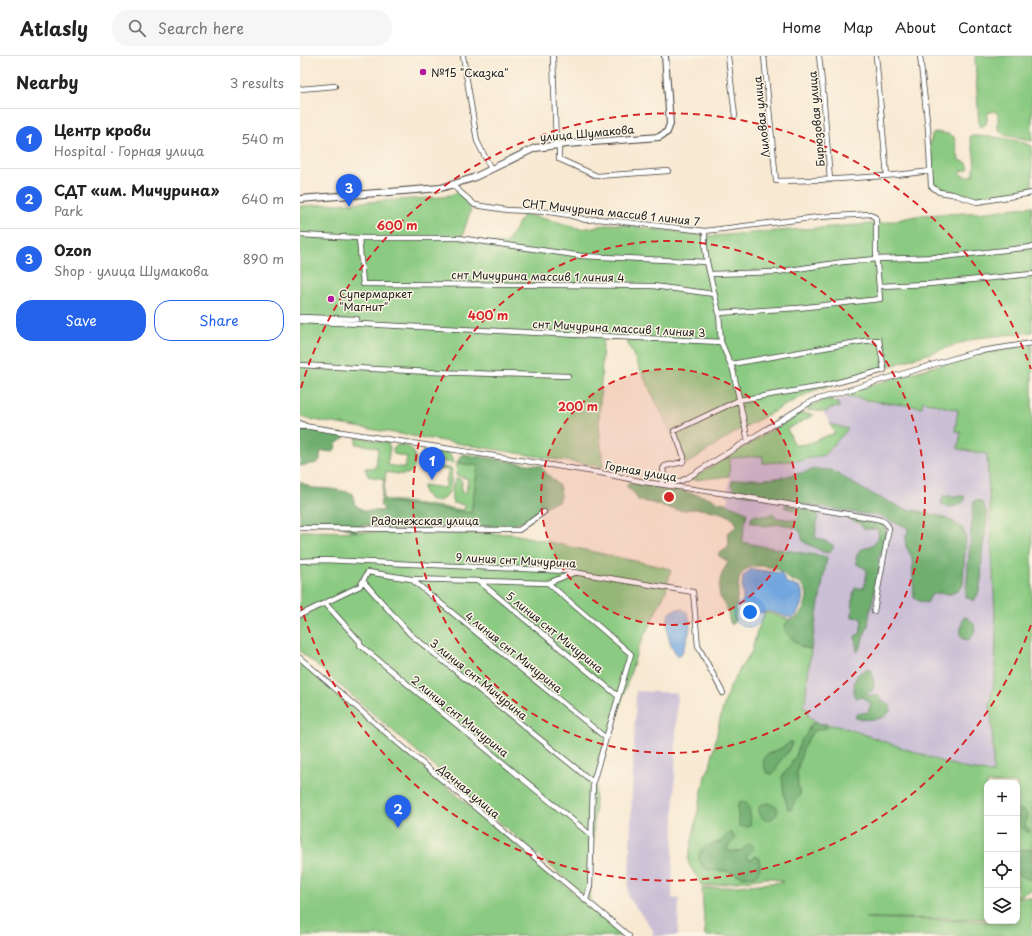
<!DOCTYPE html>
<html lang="en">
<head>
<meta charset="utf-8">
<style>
  body { margin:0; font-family:"Playpen Sans",sans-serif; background:#f6f6f6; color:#222 }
  .controls { position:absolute; right:12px; bottom:12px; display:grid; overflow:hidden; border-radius:8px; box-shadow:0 2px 6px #0003 }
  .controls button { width:36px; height:36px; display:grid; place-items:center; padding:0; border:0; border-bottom:1px solid #e0e0e0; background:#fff; color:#222; font:20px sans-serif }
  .you { position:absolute; left:450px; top:556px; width:14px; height:14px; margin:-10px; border:3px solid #fff; border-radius:50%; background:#1a73e8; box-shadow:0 0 0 6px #1a73e833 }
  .badge { display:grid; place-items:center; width:26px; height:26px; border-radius:50%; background:#2563eb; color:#fff; font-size:13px; font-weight:700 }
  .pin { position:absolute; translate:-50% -33px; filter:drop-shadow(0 1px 2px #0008) }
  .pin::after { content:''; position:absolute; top:21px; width:14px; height:12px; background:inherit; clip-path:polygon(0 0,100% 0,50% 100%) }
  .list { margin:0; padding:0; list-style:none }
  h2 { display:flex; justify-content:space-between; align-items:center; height:52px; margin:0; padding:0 16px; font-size:17px }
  h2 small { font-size:13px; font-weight:400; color:#767676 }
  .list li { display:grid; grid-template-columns:26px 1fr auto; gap:12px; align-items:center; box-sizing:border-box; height:60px; padding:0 16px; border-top:1px solid #e0e0e0 }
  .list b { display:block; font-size:15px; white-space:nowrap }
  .list p { margin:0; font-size:13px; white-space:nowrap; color:#767676 }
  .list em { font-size:13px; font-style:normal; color:#767676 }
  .actions { display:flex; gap:8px; padding:12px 16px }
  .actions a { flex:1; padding:9px 0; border:1px solid #2563eb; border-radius:16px; text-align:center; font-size:14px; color:#2563eb }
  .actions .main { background:#2563eb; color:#fff }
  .icon { flex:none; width:22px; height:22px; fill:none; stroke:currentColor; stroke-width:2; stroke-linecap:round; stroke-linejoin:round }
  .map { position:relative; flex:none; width:732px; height:880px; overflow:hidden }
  header { display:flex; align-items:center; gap:24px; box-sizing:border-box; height:56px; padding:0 20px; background:#fff; border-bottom:1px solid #e0e0e0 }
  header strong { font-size:19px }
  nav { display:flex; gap:22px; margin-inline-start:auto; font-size:14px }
  .search { width:280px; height:36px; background:#f6f6f6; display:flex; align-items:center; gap:10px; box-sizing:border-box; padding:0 14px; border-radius:16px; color:#767676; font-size:15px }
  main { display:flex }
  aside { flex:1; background:#fff }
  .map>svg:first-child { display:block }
  .industrial { fill:#cbbfd5 }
  .green { fill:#8bca82; stroke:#54734f; fill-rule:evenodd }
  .forest { fill:#70ae70; stroke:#466546 }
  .water { fill:#72a6de; stroke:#47617d }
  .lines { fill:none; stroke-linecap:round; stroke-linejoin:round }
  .minor-casing { stroke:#3d3b37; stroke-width:6 }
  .tertiary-casing { stroke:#3d3b37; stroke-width:8 }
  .minor { stroke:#fff; stroke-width:4.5 }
  .tertiary { stroke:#fff; stroke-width:6 }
  .ring { fill:none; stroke:#d62828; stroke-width:2; stroke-dasharray:7 5 }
  .poi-dot { fill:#b5179e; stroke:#fcf5e5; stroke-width:1.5 }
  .labels { text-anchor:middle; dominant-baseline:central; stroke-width:3; stroke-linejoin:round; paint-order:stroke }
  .poi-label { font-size:11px; fill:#1c1c1c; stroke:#fcf5e5; text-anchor:start }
  .street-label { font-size:11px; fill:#1c1c1c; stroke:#fcf5e5 }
  .centre { fill:#d62828; stroke:#fcf5e5; stroke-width:2 }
  .ring-label { font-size:12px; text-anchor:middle; font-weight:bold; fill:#d62828; stroke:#fcf5e5; stroke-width:3; stroke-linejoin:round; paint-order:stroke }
</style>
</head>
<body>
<header>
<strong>Atlasly</strong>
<div class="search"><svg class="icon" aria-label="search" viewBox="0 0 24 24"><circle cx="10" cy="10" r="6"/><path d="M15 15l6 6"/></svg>Search here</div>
<nav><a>Home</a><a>Map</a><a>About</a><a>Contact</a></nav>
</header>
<main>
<aside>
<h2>Nearby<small>3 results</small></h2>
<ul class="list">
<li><span class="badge">1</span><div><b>Центр крови</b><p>Hospital · Горная улица</p></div><em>540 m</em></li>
<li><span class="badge">2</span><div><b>СДТ «им. Мичурина»</b><p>Park</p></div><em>640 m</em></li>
<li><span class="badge">3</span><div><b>Ozon</b><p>Shop · улица Шумакова</p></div><em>890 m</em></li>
</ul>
<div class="actions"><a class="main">Save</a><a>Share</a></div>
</aside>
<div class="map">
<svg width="732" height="880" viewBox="0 0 732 880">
  <rect width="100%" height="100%" fill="#fcf5e5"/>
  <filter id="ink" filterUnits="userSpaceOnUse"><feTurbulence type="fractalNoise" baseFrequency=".025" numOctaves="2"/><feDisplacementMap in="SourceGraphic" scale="8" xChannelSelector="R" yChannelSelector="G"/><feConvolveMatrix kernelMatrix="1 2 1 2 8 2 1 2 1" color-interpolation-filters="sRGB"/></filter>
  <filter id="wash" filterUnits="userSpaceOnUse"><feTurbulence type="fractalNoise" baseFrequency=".012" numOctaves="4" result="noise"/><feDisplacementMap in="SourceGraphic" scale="16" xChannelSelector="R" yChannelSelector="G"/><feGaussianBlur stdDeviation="0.9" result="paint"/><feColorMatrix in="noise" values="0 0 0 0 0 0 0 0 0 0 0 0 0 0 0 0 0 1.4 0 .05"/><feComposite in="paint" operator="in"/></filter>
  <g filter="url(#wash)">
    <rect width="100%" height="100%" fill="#f8e9d3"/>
    <path class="industrial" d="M548 340 568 345 622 351 623 345 658 354 655 375 661 376 658 393 687 398 696 577 695 619 690 647 693 682 694 717 668 713 640 705 543 671 519 667 508 660 503 649 505 645 510 600 527 501 466 491 442 486 447 456 425 447H428L429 440H426L429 427 430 402 463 400 464 407 502 404 524 399 548 373 530 368 527 361 524 359 525 349Z
      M336 635 377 637 372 842 379 843 378 880H353V874L328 841Z"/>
    <path class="green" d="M675 0H732V85L701 77 698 72V58L694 55 688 57 686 68 681 71 679 70Z
      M635 76 648 78 654 81 659 104 667 107 669 112 667 114 661 115 659 117C663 121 668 121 673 119 676 107 674 94 670 83V80C691 80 713 82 732 90V133L681 142C671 142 662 137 652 135 645 133 640 133 633 128 631 118 626 82 635 76Z
      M161 135 171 153 161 184 206 188 224 158 258 166 281 173 313 168 413 180 583 167 621 159 688 156 732 150V276L677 282 510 336 441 373 386 408 325 282 303 284 299 367 303 411 8 363 0 360V150L144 141Z
      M732 289V834L723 838 718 841 732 842V880H405L402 833 483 826 472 822H465L402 831C399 821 390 814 388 804L405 720 410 711 420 663 428 635 441 611 452 595 457 575 465 557H469L490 564 488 566 501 591 511 593 505 645 503 649 508 653V660L519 667 543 671 640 705 668 713 693 717V682L690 647 695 619 696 577 687 398 658 393 661 376 655 375 658 354 623 345 622 351C597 348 573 346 548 340L547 338 549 336 675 298ZM687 727H717V865L706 866 565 862 687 863Z
      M529 343 536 346 540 351 531 352 526 356 507 354 508 351 523 344Z
      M502 357 514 359 487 373 495 389C509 390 521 381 535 377L530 368 548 373 524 399 502 404 463 407V400L430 402 429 420 395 424 391 423 498 358Z
      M57 381 88 387 90 392 87 409 105 412 107 401 94 398 93 393 95 390C118 382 121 416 106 418 100 419 92 417 86 416L83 443 164 454 165 449 153 447C150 441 152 427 157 422L160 423 162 426 161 436 166 437 168 423 156 419 157 407 178 410 171 457 81 445 84 423 68 420 65 412H74L76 410 78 393 75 391 56 388Z
      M130 393C141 393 151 395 154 407L119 402 122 397Z
      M138 410 152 413C151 421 152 434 146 440 137 451 122 442 123 429L144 432 146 429V423H148L147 420 149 414 138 413Z
      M0 475 213 478 371 513 366 535 338 593 296 727 290 844 0 595Z
      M0 606 141 726 326 880H0Z"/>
    <path class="forest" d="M0 372 44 378C45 385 40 384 36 388L35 394 33 396 22 395 20 398V404L17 407 0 410Z
      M164 398 241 410 246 417 257 427 260 432 261 438 258 446 252 447 235 457 231 465 217 467 210 472 142 470 130 472 122 475H115L85 473 77 469H69L61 470 57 475C48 475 44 470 36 468 24 466 12 469 0 468V426L12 432 32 433 52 437 55 449 65 455H82L84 453 80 449 81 445 171 457 178 410 157 407 161 399Z
      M516 413 531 414 564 434 602 452 636 459 652 465 662 472 666 481 663 527 661 532 651 538 638 537 631 539 627 547 619 545 614 542 612 502 606 490V478L608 476 607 471 590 465 579 459 563 458 437 437 431 430 432 425C443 421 455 424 467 423 484 422 500 417 516 413Z
      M329 426 370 432 411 442 417 446 425 447 447 456 442 486 466 491 527 501 511 593C501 591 497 588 490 581 484 576 482 568 490 564 492 563 494 563 496 562 504 556 512 537 502 529 499 527 494 526 491 524 487 522 485 518 481 516 475 511 465 510 458 510 448 510 442 515 439 523L435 564 432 569C428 564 429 559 427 554 426 550 423 547 421 543 416 533 421 516 428 507L427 505 419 500 418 498 428 492 429 486 427 477 436 471C439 457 405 453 395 453 389 453 383 455 377 454 370 453 363 450 356 448 350 446 343 446 338 444L335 438 327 431V428Z
      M643 440H664L665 444C660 451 647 454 641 448Z
      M677 444 682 446C684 450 686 454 687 458 688 468 685 479 683 489 680 506 685 530 674 545L666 541V535L673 451 674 445Z
      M485 449 501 452 516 456 518 460 515 481 527 486 533 489V493C526 499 523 496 516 492 507 487 502 489 501 477L496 472 481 468 463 470 451 466V463L453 459 467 460 473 457 477 462 496 464 498 463 499 456 484 451Z
      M551 461 579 465 584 467 586 471 583 494 578 503 580 509 569 561 568 570 563 581 561 591 557 596 555 580 560 578 562 565 560 562 552 561 553 539 555 532H564L567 516 566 513 557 508 556 501 560 494C569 491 581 487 578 475L576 473H564L559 467 551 464Z
      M666 561C676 566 678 576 669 584L663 583 660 579 663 562Z
      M568 613 572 615 574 630 572 635 567 637 566 639 578 640 585 646 590 649C594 665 566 665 556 662L555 660 557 658 568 656 571 648 562 641 556 642 554 640C554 626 554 617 568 613Z
      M514 667 526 669 527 672 513 675 503 692 497 716 498 730 500 739 495 745 491 754 488 753 484 739 482 721 496 700 500 686 506 679 511 668Z
      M491 685 492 688 490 693 480 705 475 716 473 718 467 717C457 697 469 699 483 691 486 690 488 687 491 685Z
      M442 745C451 746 451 763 450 770L447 771 439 770C439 762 436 753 439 746Z
      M469 747 476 750 478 755C475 762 472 764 465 764 460 760 457 755 460 749Z
      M719 754 725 755 727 758 725 769 730 775 729 777 717 768V760Z
      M430 776 435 782C434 786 428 788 427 793L429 795C446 797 439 793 451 787L453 789 452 794 446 801 448 803 450 804 455 800 458 801C461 809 461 814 455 820L444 821 426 815 408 814 403 811 399 804V798L402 793 407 790 421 785Z
      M717 793 726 794 732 793V825L717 818Z"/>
    <path class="water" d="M451 513 481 517 487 527 501 532C505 542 501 551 496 560L491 562 468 555 461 557 443 549 442 531 443 520Z
      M376 553H382L387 556C394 570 387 583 382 597L380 599H377C368 590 365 569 369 558Z"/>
  </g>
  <g filter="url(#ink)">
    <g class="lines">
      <defs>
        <path id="minor" d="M163 0 177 85 191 113
          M253 0 256 89
          M428 0 435 60
          M464 0 476 125C528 124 579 122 630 115
          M519 0 523 35 530 124
          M576 0 587 120
          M620 0 628 73 631 130 639 136 652 138 677 146 732 137
          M0 33 35 30
          M259 89V103L297 120 368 115
          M152 129 175 149 207 154 249 156 269 159 286 164 298 163 405 175 519 161 570 158 576 162V196L580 243 498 252 419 257
          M405 175V191L407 206 419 257 421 286 433 314 448 385
          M0 179 59 182H159L282 200 407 206
          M59 182 63 228 257 229 353 230 414 238
          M410 218 477 216 543 206 577 203 642 201 732 191
          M579 230 629 228 732 218
          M0 261 57 263
          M0 265 421 286
          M0 309 130 316 268 320
          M4 370 301 417 344 426 427 438 577 463C583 465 586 465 589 472L574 555
          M371 427 381 425 387 422 512 345 675 296 732 287
          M361 428 364 420 363 413 365 410 383 406 384 401 374 375 439 344 524 330 584 314 579 284 564 285 431 308
          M0 472 219 474 244 456
          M0 505 25 504 267 515 393 536 398 590 423 637
          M111 523 306 682
          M63 525 110 578 293 726
          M180 526 318 640
          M248 527 331 598 293 726 290 830 286 844
          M25 547 60 586V589L292 780
          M0 559 60 530 68 516 111 523 248 527 276 516
          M0 602 98 687 329 880"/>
        <path id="tertiary" d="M0 143 141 132 173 122 235 92 267 88 359 81 367 76 370 68 365 0
          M0 368 4 370H0"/>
      </defs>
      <use href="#minor" class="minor-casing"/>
      <use href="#tertiary" class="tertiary-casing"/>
      <use href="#minor" class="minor"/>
      <use href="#tertiary" class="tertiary"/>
    </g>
  </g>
  <circle cx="369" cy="441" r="128" fill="#d62828" fill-opacity=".12"/>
  <g class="ring">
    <circle cx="369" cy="441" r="128"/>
    <circle cx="369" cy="441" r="256"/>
    <path d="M731 569A384 384 0 0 1 1 550M1 332A384 384 0 0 1 731 313"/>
  </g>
  <g class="poi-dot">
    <circle cx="123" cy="16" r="4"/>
    <circle cx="31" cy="243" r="4"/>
  </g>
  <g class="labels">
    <g class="poi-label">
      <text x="131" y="16">№15 "Сказка"</text>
      <text x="39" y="237">Супермаркет<tspan x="39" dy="13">"Магнит"</tspan></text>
    </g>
    <g class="street-label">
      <text transform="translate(461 61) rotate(-96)">Лиловая улица</text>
      <text transform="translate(516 63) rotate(-95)">Бирюзовая улица</text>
      <text transform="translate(287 77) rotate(-5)">улица Шумакова</text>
      <text transform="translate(311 156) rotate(6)">СНТ Мичурина массив 1 линия 7</text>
      <text transform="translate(238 220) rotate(1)">снт Мичурина массив 1 линия 4</text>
      <text transform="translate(319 272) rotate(3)">снт Мичурина массив 1 линия 3</text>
      <text transform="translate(341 415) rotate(10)">Горная улица</text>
      <text x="125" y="464">Радонежская улица</text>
      <text transform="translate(216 504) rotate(3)">9 линия снт Мичурина</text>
      <text transform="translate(255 576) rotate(39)">5 линия снт Мичурина</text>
      <text transform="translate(214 596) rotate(39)">4 линия снт Мичурина</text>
      <text transform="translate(179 623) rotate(39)">3 линия снт Мичурина</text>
      <text transform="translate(160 660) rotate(39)">2 линия снт Мичурина</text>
      <text transform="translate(169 735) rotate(40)">Дачная улица</text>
    </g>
  </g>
  <circle cx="369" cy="441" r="6" class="centre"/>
  <g class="ring-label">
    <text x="97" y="174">600 m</text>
    <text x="188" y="264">400 m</text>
    <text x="278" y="355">200 m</text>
  </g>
</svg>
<div class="controls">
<button>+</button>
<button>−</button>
<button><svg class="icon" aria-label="locate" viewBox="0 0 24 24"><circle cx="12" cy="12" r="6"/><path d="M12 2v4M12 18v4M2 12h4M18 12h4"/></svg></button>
<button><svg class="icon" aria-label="layers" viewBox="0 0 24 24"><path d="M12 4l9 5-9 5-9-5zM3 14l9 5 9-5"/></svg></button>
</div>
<div class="you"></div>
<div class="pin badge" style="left:132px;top:424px">1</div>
<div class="pin badge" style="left:98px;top:772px">2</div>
<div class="pin badge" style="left:49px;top:151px">3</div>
</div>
</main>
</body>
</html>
